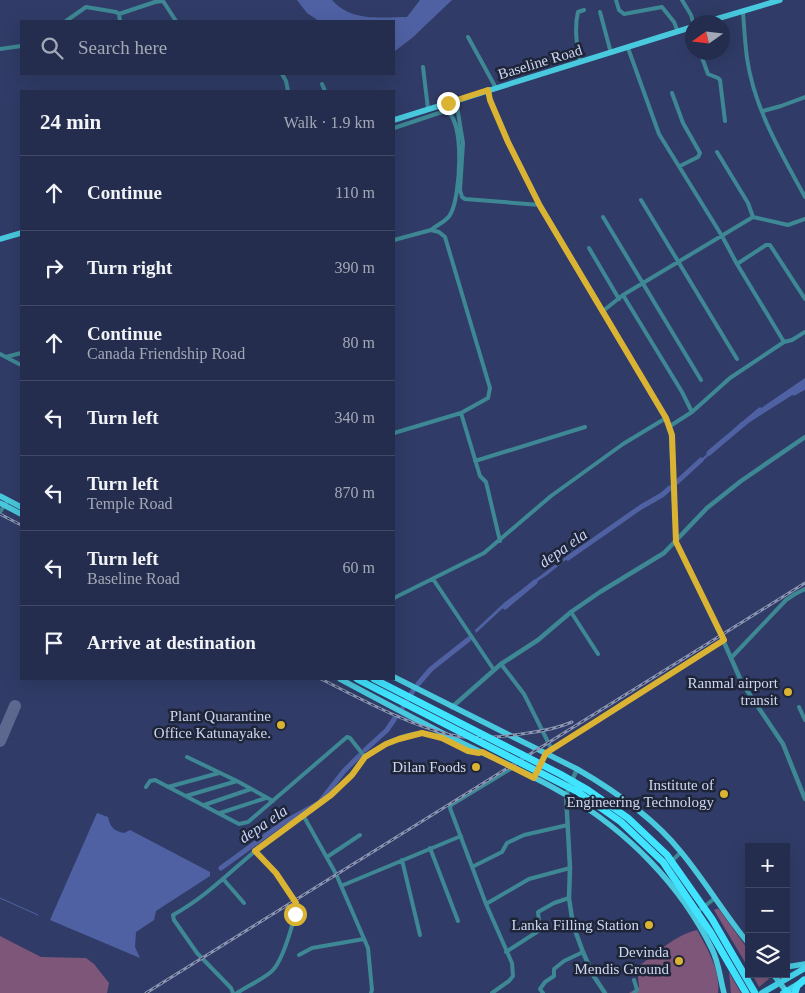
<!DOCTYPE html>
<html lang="en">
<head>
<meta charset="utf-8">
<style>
  body { margin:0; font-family:"Times New Roman",serif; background:#2c3554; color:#f1f3f6 }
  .controls { position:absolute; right:15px; bottom:15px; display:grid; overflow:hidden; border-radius:0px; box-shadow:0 5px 20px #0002 }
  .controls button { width:45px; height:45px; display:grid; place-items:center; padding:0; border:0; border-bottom:1px solid #414965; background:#242d4d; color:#f1f3f6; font:25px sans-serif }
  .compass { position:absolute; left:685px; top:15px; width:45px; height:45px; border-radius:50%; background:#242d4d; box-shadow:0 5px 20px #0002; rotate:256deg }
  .stop { position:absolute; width:15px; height:15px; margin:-11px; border:4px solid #dab333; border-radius:50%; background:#fff }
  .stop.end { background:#dab333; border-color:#fff; box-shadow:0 1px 5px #0008 }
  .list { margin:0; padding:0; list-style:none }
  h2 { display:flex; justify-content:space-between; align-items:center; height:65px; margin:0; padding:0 20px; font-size:21px }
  h2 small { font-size:16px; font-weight:400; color:#a3a8b6 }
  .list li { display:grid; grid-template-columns:32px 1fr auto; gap:15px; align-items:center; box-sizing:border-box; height:75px; padding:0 20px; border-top:1px solid #414965 }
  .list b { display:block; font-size:19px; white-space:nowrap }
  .list p { margin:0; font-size:16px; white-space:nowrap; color:#a3a8b6 }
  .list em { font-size:16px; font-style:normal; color:#a3a8b6 }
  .icon { flex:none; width:28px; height:28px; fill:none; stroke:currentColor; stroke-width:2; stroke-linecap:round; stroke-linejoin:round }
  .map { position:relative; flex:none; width:805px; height:993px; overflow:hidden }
  .search { position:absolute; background:#242d4d; box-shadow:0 5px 20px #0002; left:20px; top:20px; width:375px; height:55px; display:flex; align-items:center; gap:12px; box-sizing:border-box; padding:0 18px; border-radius:0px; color:#a3a8b6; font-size:19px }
  .panel { position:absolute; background:#242d4d; box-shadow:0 5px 20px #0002; left:20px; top:90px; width:375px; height:590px; border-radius:0px }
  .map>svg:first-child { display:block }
  .green { fill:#7d5679 }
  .water { fill:#4f61a3 }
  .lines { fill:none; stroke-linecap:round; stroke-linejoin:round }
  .stream { stroke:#4f61a3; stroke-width:1 }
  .canal { stroke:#4f61a3; stroke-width:5 }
  .taxiway { stroke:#5c688e; stroke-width:12 }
  .minor { stroke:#3e8794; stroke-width:4 }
  .tertiary { stroke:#3e8794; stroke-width:4.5 }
  .primary { stroke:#49c9de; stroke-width:5.5 }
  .trunk { stroke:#44d6ee; stroke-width:6 }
  .motorway { stroke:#40e4fe; stroke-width:7 }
  .rail-casing { stroke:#8993b4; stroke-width:3 }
  .rail { stroke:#1f2538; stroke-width:1; stroke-dasharray:4; stroke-linecap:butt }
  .motorway-bridge { stroke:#40e4fe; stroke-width:7 }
  .route { stroke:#dab333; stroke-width:6 }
  .poi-dot { fill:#dab333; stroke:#1f2538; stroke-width:2 }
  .labels { text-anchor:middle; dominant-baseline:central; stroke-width:5; stroke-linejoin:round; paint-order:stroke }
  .street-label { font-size:15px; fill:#ced7f1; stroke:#1f2538 }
  .poi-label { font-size:15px; fill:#ced7f1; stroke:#1f2538; text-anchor:end }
  .water-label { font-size:16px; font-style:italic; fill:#c8d5fb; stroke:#1f2538 }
</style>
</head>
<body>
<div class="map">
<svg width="805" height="993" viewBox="0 0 805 993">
  <rect width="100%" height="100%" fill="#303c67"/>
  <path class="green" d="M716 909H719L749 951V969L714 910Z
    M697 930C707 948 721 971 718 993H629L639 987 637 968C653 955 677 934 697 930Z
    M0 936 41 957 86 958 94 964 109 983 107 993H0Z
    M729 972 741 993H731Z
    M752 974H765L769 979 759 987Z"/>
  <path class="water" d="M297 0H332C351 22 381 17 407 17L420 0H452L412 38 395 51H394V21H319L307 13Z
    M805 378V387L739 429 698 465 697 463 708 453 722 442 741 422 749 419 760 409Z
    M575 550H578L547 575 518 594 476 633 475 630 505 602Z
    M97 813 108 817C110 827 114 831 124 833L130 830 210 872V876L156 911 154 920 136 932 135 947 140 958 50 920Z"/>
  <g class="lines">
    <path class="stream" d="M0 898 38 915"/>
    <path class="canal" d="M794 393 805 387
      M709 453 760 410
      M677 482 701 460
      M568 558 641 507 662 495 670 488
      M505 607 535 582
      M418 684 431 669 469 639
      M403 707 413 691
      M365 750 387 730 395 718
      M221 868 283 823 319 803 344 771 359 756"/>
    <path class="taxiway" d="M0 741 15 706"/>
    <path class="minor" d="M616 0 619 10 624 14 662 7 674 22 678 32
      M682 0 691 15 693 22
      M743 11C744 27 745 43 747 58 754 108 781 153 805 197
      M600 12 611 53
      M119 14 155 2 163 1 176 21
      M66 21 86 7 116 12 119 14 120 21
      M468 37 496 88
      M628 48 659 134 722 236 737 264 784 342
      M0 49 21 46
      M700 52 708 74 718 78 720 80 725 121
      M580 62C577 46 574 28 578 12L584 10
      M423 67 428 109
      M282 74 286 81 288 91
      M322 84 325 91
      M672 93 683 123 700 153 698 157 680 166
      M456 100 463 143 460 190 462 197 465 199 540 205
      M763 111 781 106 805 97
      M394 128 445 111C466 117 460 197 451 213 448 221 438 224 431 230
      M717 152 748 203 753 217
      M641 200 737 359
      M603 217 701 380
      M394 240 431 230 439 232 445 237 490 388 488 398 461 413 394 433
      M589 248 619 299
      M737 264 766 245H770L805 299
      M623 295 682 392 692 412
      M603 311 623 295 753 217 788 225 805 219
      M0 354 21 365
      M6 357 21 353
      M461 413 480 476 486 482 500 541
      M670 426 692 412 730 378 784 342 792 340 805 332
      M475 461 585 427
      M0 512 6 503
      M433 579 494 670
      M394 598 484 553 551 496 623 444 666 418
      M571 612 598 654
      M731 658 786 600 795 594 805 589
      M501 664 524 694 552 750
      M799 707 805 720
      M187 757 237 781 273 801
      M541 764 546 753 723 640
      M146 787 150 781 155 780 239 824 248 822 347 737 350 738 365 757
      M168 787 219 773
      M186 796 237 781
      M204 805 251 789
      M220 813 266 798
      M303 815 336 874 368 948 372 990 371 993
      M430 848 458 921
      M327 857 360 835
      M402 860 420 935
      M671 862 681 852
      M472 867 502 852 507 843 524 835 568 825
      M224 880 244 903
      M341 886 461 836
      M486 904 529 879 570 868
      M696 913 715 898
      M506 952 540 930 538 912 554 903 569 898
      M299 955 312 948 364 939
      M634 980 637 990 634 993
      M233 993 231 988 197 953 174 920 173 915C204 898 228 874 254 852 278 831 306 815 331 795 338 789 346 781 352 774 357 768 361 760 366 756 381 745 404 733 422 733 443 734 459 751 480 753
      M237 993C246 987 267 977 273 970 284 958 295 918 297 903L276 873 255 851
      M492 993 509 981 513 976 512 963 486 904 450 808 451 805 512 768
      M543 993 540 989 545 982 554 976V969L564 961 583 952"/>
    <path class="tertiary" d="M488 90 490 100 508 142 540 205 666 418 671 435 676 542 723 640 742 683 783 744 805 799
      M452 707 501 664 538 640 571 612 600 592 664 553 707 508 741 481 805 437
      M577 769 566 795 570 868 569 898 573 925 583 952 593 975 605 993"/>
    <path class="primary" d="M706 22 780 0
      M394 120 692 27
      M0 239 21 233
      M0 496 21 507
      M0 503 21 514
      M394 677 577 769C615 791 653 817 681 852 705 881 725 915 749 944
      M340 679C381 701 422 723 464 744 498 760 533 775 566 795 627 831 681 885 712 949 719 963 720 978 724 993
      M786 967 805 964
      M773 974 786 991"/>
    <path class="trunk" d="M762 993 805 968
      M783 993 800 983"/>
    <path class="motorway" d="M786 991 788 993
      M795 993 797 986 804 980"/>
    <defs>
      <path id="rail" d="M0 514 21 525
        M321 679C361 699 408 725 451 735 475 740 504 737 528 733 543 731 558 728 572 722
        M146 993 805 583"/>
    </defs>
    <use href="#rail" class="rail-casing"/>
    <use href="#rail" class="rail"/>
    <path class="motorway-bridge" d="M357 679 578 792 621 822 663 862 711 933 746 993
      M374 679 560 774 588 790 628 818 667 855 712 919 755 993"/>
  </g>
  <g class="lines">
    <path class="route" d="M295 914 296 903 276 873 255 851 331 795 352 775 365 757 386 744 399 739 422 733 442 738 468 751 479 753 482 752 534 778 546 753 724 640 676 542 672 435 666 418 540 206 508 142 490 100 488 90 448 103"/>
  </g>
  <g class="poi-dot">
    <circle cx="788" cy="692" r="5"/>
    <circle cx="281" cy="725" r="5"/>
    <circle cx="476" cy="767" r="5"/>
    <circle cx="724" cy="794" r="5"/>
    <circle cx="649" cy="925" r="5"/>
    <circle cx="679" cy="961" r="5"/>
  </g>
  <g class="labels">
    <g class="street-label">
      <text transform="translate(540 62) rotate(-17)">Baseline Road</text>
    </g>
    <g class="poi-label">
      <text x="778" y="683">Ranmal airport<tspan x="778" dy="17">transit</tspan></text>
      <text x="271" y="716">Plant Quarantine<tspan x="271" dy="17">Office Katunayake.</tspan></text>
      <text x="466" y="767">Dilan Foods</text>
      <text x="714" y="785">Institute of<tspan x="714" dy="17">Engineering Technology</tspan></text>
      <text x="639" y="925">Lanka Filling Station</text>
      <text x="669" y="952">Devinda<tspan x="669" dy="17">Mendis Ground</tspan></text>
    </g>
    <g class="water-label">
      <text transform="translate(563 548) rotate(-35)">depa ela</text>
      <text transform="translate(263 824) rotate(-34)">depa ela</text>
    </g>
  </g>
</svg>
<div class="controls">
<button>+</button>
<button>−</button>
<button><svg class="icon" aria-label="layers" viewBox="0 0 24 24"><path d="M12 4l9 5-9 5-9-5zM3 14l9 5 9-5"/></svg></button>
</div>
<svg class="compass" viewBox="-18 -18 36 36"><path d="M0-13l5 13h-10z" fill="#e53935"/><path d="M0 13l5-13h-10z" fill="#a3a8b6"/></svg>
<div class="stop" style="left:295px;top:914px"></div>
<div class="stop end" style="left:448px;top:103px"></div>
<div class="search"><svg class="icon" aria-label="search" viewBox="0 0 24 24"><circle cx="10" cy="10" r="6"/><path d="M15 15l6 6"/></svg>Search here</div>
<section class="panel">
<h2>24 min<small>Walk · 1.9 km</small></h2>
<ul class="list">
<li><svg class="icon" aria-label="ahead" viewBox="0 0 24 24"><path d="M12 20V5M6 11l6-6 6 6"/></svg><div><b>Continue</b></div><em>110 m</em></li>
<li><svg class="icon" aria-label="right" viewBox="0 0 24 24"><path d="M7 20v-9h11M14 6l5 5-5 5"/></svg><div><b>Turn right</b></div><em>390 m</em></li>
<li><svg class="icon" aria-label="ahead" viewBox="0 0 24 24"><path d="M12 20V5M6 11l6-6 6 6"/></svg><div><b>Continue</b><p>Canada Friendship Road</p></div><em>80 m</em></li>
<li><svg class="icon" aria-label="left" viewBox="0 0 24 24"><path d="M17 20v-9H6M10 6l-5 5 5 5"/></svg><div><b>Turn left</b></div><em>340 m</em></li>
<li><svg class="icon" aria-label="left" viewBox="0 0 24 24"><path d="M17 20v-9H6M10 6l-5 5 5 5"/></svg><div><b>Turn left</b><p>Temple Road</p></div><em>870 m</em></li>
<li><svg class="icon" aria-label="left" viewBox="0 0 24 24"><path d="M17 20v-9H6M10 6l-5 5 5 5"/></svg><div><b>Turn left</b><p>Baseline Road</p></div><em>60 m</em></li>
<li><svg class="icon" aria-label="arrive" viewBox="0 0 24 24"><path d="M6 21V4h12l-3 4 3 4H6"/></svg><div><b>Arrive at destination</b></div></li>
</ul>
</section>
</div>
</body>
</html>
